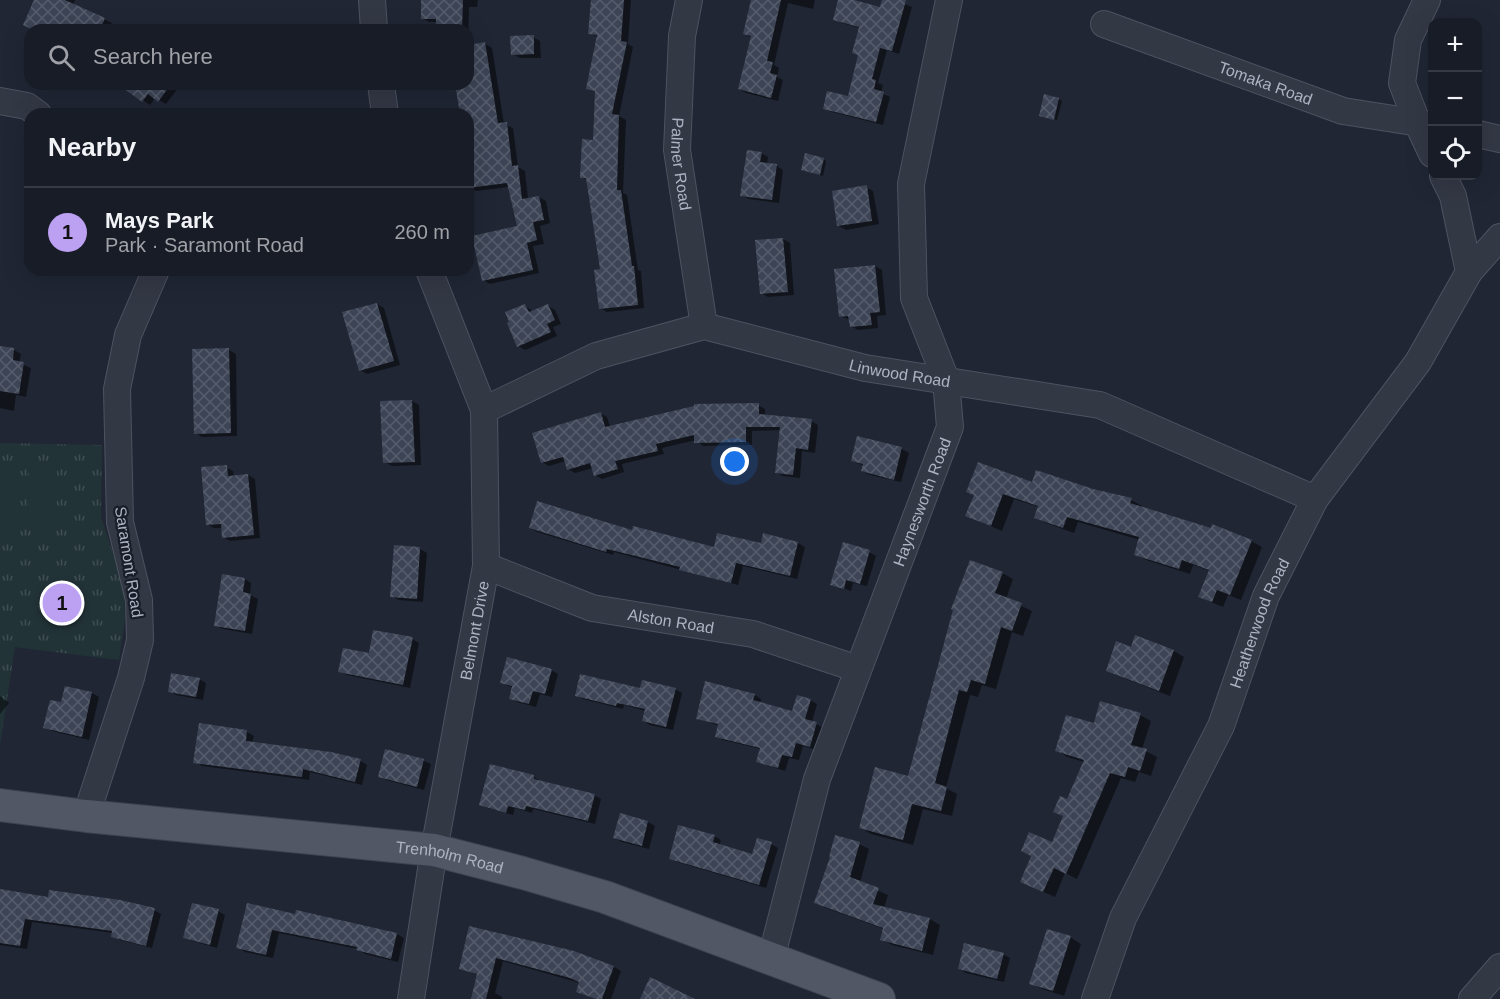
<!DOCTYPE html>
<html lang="en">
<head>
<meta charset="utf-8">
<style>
  body { margin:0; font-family:Arial,sans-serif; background:#21252f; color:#f1f3f6 }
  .controls { position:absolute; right:18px; top:18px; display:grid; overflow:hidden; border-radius:12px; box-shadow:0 6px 24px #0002 }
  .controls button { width:54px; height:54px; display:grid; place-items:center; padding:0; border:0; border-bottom:2px solid #363a44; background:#181c27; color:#f1f3f6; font:30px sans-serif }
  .you { position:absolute; left:735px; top:462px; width:21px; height:21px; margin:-15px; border:4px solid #fff; border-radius:50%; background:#1a73e8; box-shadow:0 0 0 9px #1a73e833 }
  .badge { display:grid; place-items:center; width:39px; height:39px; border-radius:50%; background:#bca0f2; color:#111; font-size:20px; font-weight:700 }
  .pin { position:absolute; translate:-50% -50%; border:3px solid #fff; box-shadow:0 2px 6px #0006 }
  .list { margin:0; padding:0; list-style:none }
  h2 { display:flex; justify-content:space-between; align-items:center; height:78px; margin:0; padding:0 24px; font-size:26px }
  h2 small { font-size:20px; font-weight:400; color:#9fa1a7 }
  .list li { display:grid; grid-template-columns:39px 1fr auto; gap:18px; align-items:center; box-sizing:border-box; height:90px; padding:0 24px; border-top:2px solid #363a44 }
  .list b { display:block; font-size:22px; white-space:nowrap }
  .list p { margin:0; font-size:20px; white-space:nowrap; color:#9fa1a7 }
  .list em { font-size:20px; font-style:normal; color:#9fa1a7 }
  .icon { flex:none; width:33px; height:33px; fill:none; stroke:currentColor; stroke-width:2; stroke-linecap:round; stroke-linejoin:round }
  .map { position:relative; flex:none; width:1500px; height:999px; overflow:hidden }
  .search { position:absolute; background:#181c27; box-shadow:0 6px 24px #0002; left:24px; top:24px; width:450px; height:66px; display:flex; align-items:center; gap:15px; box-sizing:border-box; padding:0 21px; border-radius:18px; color:#9fa1a7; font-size:22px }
  .panel { position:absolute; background:#181c27; box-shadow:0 6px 24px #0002; left:24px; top:108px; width:450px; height:168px; border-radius:18px }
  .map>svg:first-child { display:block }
  .grass { fill:url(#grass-tufts) }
  .pitch { fill:#223337 }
  .shadow { fill:#0007 }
  .building { fill:url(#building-cross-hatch) }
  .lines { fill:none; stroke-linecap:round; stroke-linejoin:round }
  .minor-casing { stroke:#4d5360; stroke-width:28 }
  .major-casing { stroke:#3c424f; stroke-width:34 }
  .minor { stroke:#333845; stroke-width:26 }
  .major { stroke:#515765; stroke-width:32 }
  .labels { text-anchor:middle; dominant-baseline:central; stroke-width:4.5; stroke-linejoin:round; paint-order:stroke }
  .street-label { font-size:16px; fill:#adb3c2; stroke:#191e29 }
</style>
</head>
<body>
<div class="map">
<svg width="1500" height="999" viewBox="0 0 1500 999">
  <defs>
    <pattern id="grass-tufts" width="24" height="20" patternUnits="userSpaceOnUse" patternTransform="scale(1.5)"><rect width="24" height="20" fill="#223337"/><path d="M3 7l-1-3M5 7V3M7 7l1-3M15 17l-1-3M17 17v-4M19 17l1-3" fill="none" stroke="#3f4e52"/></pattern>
    <pattern id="building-cross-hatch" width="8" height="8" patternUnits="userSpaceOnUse" patternTransform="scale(1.5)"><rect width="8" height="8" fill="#3c4455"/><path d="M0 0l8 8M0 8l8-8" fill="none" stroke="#565d6c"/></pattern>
  </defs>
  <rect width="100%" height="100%" fill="#202634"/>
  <path class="grass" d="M0 443 102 445 101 517 124 587 125 619 119 660 15 647 0 745Z"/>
  <path class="pitch" d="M0 462H16L15 525H0Z
    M29 462 57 463 56 526H28Z"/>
  <path class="shadow" d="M36 0H75L73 5 112 23 109 30H35Z
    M423 0H478L477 7H469L468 46 485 44 492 48 504 124 513 128 518 167 525 171 528 199 539 197 546 201 550 223 540 226 544 244 533 246 539 273 490 284 483 280 518 227 509 187 476 191 469 187 468 114H461L456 84H468V30H438L437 22H429L422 18Z
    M592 0H631L628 44 633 47 619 116 626 120 623 193 627 195 638 270 641 271 644 308 607 312 600 308 602 271 588 180 582 177 595 141 597 92 588 88 597 37 590 33Z
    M753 0H815L813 9 788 3 774 65 779 68 777 77 783 80 778 101 746 93 739 89 752 38 745 34Z
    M840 0H848L881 9 884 0H894L912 7 899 54 887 50 878 83 883 85 881 93 890 97 883 125 832 112 825 108 849 98 859 55 860 28 842 23 835 19Z
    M533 37 540 41 541 58H520L513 54Z
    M181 84 166 104 155 98 150 105 121 85Z
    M1059 99 1062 101 1057 120 1043 117Z
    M279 112 283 114H241V113Z
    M761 153 768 157 767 164 777 166 783 170 779 203 749 199 742 195Z
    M823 159 826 161 823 176 803 170Z
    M866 187 873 191 879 224 846 230 839 226Z
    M783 239 790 243 794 295 768 297 761 293Z
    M875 266 882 270 886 315 877 316 878 328 858 330 851 326 850 320 840 316Z
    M377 304 384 308 400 365 367 374 360 370Z
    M525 305 533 312 548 306 555 310 561 324 553 327 557 336 525 350 518 346 511 323Z
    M0 348 14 350 21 354 19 363 31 368 26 397 16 395 14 411 0 408Z
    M229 350 236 354 237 436 202 437 196 433Z
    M412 401 419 405 421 465 392 466 385 462Z
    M758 405 765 409V416L811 421 818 425 815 453 802 451 800 478 783 476 776 472 781 430 752 431V445L703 446 696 440 662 448 664 454 622 464 624 472 602 479 595 475 593 468 575 473 568 469 566 461 549 466 542 462 600 413 607 417 610 427Z
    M858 438 902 449 909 453 901 482 870 475 863 471 864 466 852 461Z
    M226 467 233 471 234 477 248 475 255 479 260 538 230 541 223 537V528H214L207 524Z
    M1033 484 1093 490 1131 500 1142 506 1141 508 1251 541 1262 547 1241 600 1228 595 1223 607 1211 602 1200 596 1210 571 1193 565 1190 574 1146 560 1136 554 1140 540 1078 522 1074 533 1046 523 1035 517 1039 507 1014 499 1002 531 967 516 975 495Z
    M530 528 633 532 715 548 798 543 805 547 797 579 743 566 738 585 614 552 613 555 537 532Z
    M420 549 427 553 423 602 399 600 392 596Z
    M869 552 876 556 867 586 853 583 851 591 832 584Z
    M1002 573 1013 579 1006 599 1032 611 1023 636 1012 632 996 689 982 685 978 697 970 695 946 788 957 794 952 816 923 809 913 845 871 834 861 828 909 778Z
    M245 579 251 583 250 595 258 599 252 634 223 629 216 626Z
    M1136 637 1174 651 1184 657 1170 696 1118 676 1107 670 1132 649Z
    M412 639 419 643 410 688 347 675 340 671Z
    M551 670 558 674 552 697 540 694 536 707 517 702 511 698 513 688 502 683Z
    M199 679 206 683 203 700 176 695 169 691Z
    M66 688 92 693 99 697 89 740 52 731 45 727 63 704Z
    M675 689 682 693 673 730 650 725 643 721 646 711 624 705 623 709 583 699 576 695Z
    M755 695 761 699 760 704 794 713 810 700 817 704 812 722 824 728 817 750 803 746 799 760 789 758 785 771 758 762 761 749 723 740 717 736 719 726 698 718Z
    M0 696 9 703 0 714Z
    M1140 715 1151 721 1142 749 1157 757 1151 776 1139 772 1135 782 1121 778 1077 879 1065 873 1055 897 1032 887 1065 817 1055 811 1068 801 1084 762 1067 757 1057 750 1095 725Z
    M247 732 254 736 252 743 330 753 361 761 367 765 362 785 310 772 309 780 202 766 195 762Z
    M386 751 424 761 431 764 424 790 386 780 379 776Z
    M534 777 541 781 594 795 601 799 595 824 533 809 532 813 515 808 513 815 488 808 481 804Z
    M621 815 648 822 655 826 649 849 622 842 615 838Z
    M714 836 721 840 719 846 753 856 771 844 778 848 766 888 677 862 670 858Z
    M859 844 869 849 860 883 888 895 884 908 930 919 940 925 933 955 892 945 882 939 884 929 826 908 816 903Z
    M0 898 49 899 154 910 161 914 152 948 120 940 113 936V933L32 922 27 949 0 945Z
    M248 905 397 934 404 938 398 962 365 954 358 949 279 933 273 958 245 952 238 948Z
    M218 911 225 915 217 948 192 941 185 938Z
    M470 928 574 953 614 967 621 971 611 999H596L584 995 580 983 503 961 495 993 502 997V999H472L478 975 460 968Z
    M1070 937 1081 944 1064 996 1042 989 1031 983Z
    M1003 954 1010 958 1004 982 966 973 960 969Z"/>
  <path class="building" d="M34 0H65L105 18 100 30H33L23 25Z
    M421 0H463L462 30H436V19H421Z
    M591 0H624L621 41 627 42 612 114 619 115 617 190H621L632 266H634L638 305 599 309 594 270 600 269 586 178H580L582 139 593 140 595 91 586 89 597 35 588 34Z
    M751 0H781L767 61 773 62 770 73 777 75 771 98 738 89 751 36 743 34Z
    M838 0H854L880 7 882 0H906L892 51 880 48 872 79 876 80 874 89 884 92 876 122 823 109 827 91 848 96 858 55 852 53 859 27 833 20Z
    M534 35V54L511 55 510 36Z
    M485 42 498 123 507 122 512 166 518 165 522 199 539 196 544 220 533 222 537 240 527 243 533 270 482 281 472 236 517 226 507 183 468 188V113L460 114 455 84H468V45Z
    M118 84H171L158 102 148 94 142 102Z
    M1044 94 1059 98 1054 120 1039 116Z
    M747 150 762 152 760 162 777 164 772 200 740 196Z
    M805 153 824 158 820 175 801 170Z
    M867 185 872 221 837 226 832 191Z
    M783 238 788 292 760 294 755 240Z
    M875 265 880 312 870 313 872 325 850 327 848 316 839 317 834 269Z
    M377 303 394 361 359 371 342 312Z
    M525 304 529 312 548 304 555 320 547 324 551 332 517 347 507 323 509 322 505 312Z
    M0 346 14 348 13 360 24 362 19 394 0 391Z
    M229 348 231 433 194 434 192 349Z
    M412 400 415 462 383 463 380 401Z
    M759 403V414L812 419 808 450 796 448 793 475 775 473 780 427H746V442L694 443V435L656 444 658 451 615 461 618 469 594 476 590 463 567 470 563 457 541 463 532 433 601 412 605 427 694 406V404Z
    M857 436 902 447 894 480 861 471 863 464 851 461Z
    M978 462 1032 482 1036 470 1093 489 1132 498 1130 503 1211 528 1212 524 1252 540 1230 595 1217 590 1212 602 1198 597 1209 570 1182 560 1179 569 1134 555 1139 537 1067 517 1063 528 1034 518 1038 506 1003 494 991 526 965 516 974 495 966 492Z
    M227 465 228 476 248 474 254 535 222 538 221 524 206 525 201 467Z
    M537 501 632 530 633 526 714 547 717 533 761 543 763 533 798 542 790 576 736 563 731 583 679 570 680 567 607 549 606 552 529 528Z
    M843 542 870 550 860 584 846 580 844 589 830 585Z
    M394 545 420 547 417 599 390 597Z
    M970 560 1003 572 995 593 1022 603 1012 631 1001 627 985 684 971 680 967 692 959 690 935 783 947 787 941 811 912 804 903 840 859 828 875 767 908 776 953 610 951 609Z
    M222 574 245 578 243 592 251 594 245 631 214 626Z
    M373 630 413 637 403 685 338 672 343 648 369 653Z
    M1135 635 1174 650 1159 691 1106 671 1116 641 1131 647Z
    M507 657 552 669 545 694 533 691 529 704 509 699 512 686 500 683Z
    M171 673 200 678 196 697 168 692Z
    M580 674 640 688 642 680 676 688 666 727 642 721 645 709 617 703 616 706 575 696Z
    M705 681 755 694 753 700 792 711 797 695 811 699 805 719 817 722 810 747 796 743 792 757 782 755 778 768 756 762 760 748 715 737 718 724 696 719Z
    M65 686 92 692 82 737 43 728 50 700 61 702Z
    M1100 701 1141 713 1131 745 1147 749 1140 771 1128 767 1125 777 1110 773 1066 874 1054 868 1043 892 1020 882 1031 856 1021 851 1029 832 1052 842 1063 816 1053 812 1060 796 1067 799 1084 760 1055 751 1066 715 1094 723Z
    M199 723 247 730 246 741 331 752 361 759 355 782 303 769 302 777 193 763Z
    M385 749 424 759 417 787 378 777Z
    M490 764 534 775V779L595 794 588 821 526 806 525 810 508 806 506 813 479 805Z
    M620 813 648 821 642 846 613 838Z
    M678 825 715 835 713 842 752 854 757 838 772 842 759 885 669 859Z
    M835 835 860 842 850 877 879 888 873 904 930 918 922 951 880 940 883 928 814 903 830 857H829Z
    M0 889 48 897 49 890 120 900 155 908 146 946 111 937 112 931 25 919 20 946 0 943Z
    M192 903 219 909 210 945 183 938Z
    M247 903 295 914 296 910 397 933 391 959 356 950 357 947 272 930 266 955 236 948Z
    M469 926 574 951 614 966 602 999H596L576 992 579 982 570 978 496 958 486 999H471L477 974 459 969Z
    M1047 929 1071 936 1053 991 1029 984Z
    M964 943 1004 953 997 979 958 969Z
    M650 977 695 999H640Z"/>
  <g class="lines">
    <defs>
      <g id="minor">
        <path d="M372 0 374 30"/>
        <path id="s1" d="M689 0 682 36 677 150 704 326"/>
        <path d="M1427 0 1408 40 1402 83 1417 122 1432 154"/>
        <path id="s2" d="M1104 24 1343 111 1432 125"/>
        <path d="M381 84 385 114"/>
        <path d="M0 101 27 106 38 114"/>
        <path d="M1478 134 1500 139"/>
        <path d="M1443 176 1453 196 1469 272"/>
        <path id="s3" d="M484 410 596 356 704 326 865 368 1100 405 1315 499"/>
        <path id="s4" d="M486 566 592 608 753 634 858 669"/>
        <path d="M86 816 131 678 140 640 139 600 120 522 117 389 128 335 156 270"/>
        <path id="s5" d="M771 959 817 779 950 427 946 380 914 298 911 184 949 0"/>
        <path id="s6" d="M411 999 434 850 486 566 484 410 429 270"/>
        <path id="s7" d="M1095 999 1123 918 1221 726 1266 596 1315 499 1418 362 1469 272 1500 237"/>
        <path d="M1472 999 1500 967"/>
      </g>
      <g id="major">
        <path id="s8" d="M0 805 86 816 434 850 523 873 605 897 879 999"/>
      </g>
    </defs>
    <use href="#minor" class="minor-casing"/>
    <use href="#major" class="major-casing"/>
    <use href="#minor" class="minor"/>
    <use href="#major" class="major"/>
  </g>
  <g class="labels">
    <g class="street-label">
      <text stroke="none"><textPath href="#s2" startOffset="172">Tomaka Road</textPath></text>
      <text stroke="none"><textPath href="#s1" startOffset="165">Palmer Road</textPath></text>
      <text stroke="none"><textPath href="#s3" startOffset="438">Linwood Road</textPath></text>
      <text stroke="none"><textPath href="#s5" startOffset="482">Haynesworth Road</textPath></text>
      <text transform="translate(129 562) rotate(81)">Saramont Road</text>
      <text stroke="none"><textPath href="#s4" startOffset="194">Alston Road</textPath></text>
      <text stroke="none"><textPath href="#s7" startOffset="411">Heatherwood Road</textPath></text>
      <text stroke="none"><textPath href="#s6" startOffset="374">Belmont Drive</textPath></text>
      <text stroke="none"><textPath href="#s8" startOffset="453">Trenholm Road</textPath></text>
    </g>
  </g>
</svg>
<div class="controls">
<button>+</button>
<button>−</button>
<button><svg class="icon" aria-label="locate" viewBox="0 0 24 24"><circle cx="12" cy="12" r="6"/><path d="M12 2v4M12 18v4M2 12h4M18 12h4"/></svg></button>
</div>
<div class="you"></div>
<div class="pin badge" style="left:62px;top:603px">1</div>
<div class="search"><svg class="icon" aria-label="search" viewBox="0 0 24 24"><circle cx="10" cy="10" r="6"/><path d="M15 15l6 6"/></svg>Search here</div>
<section class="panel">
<h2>Nearby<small></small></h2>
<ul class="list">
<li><span class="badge">1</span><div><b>Mays Park</b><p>Park · Saramont Road</p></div><em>260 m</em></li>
</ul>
</section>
</div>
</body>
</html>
